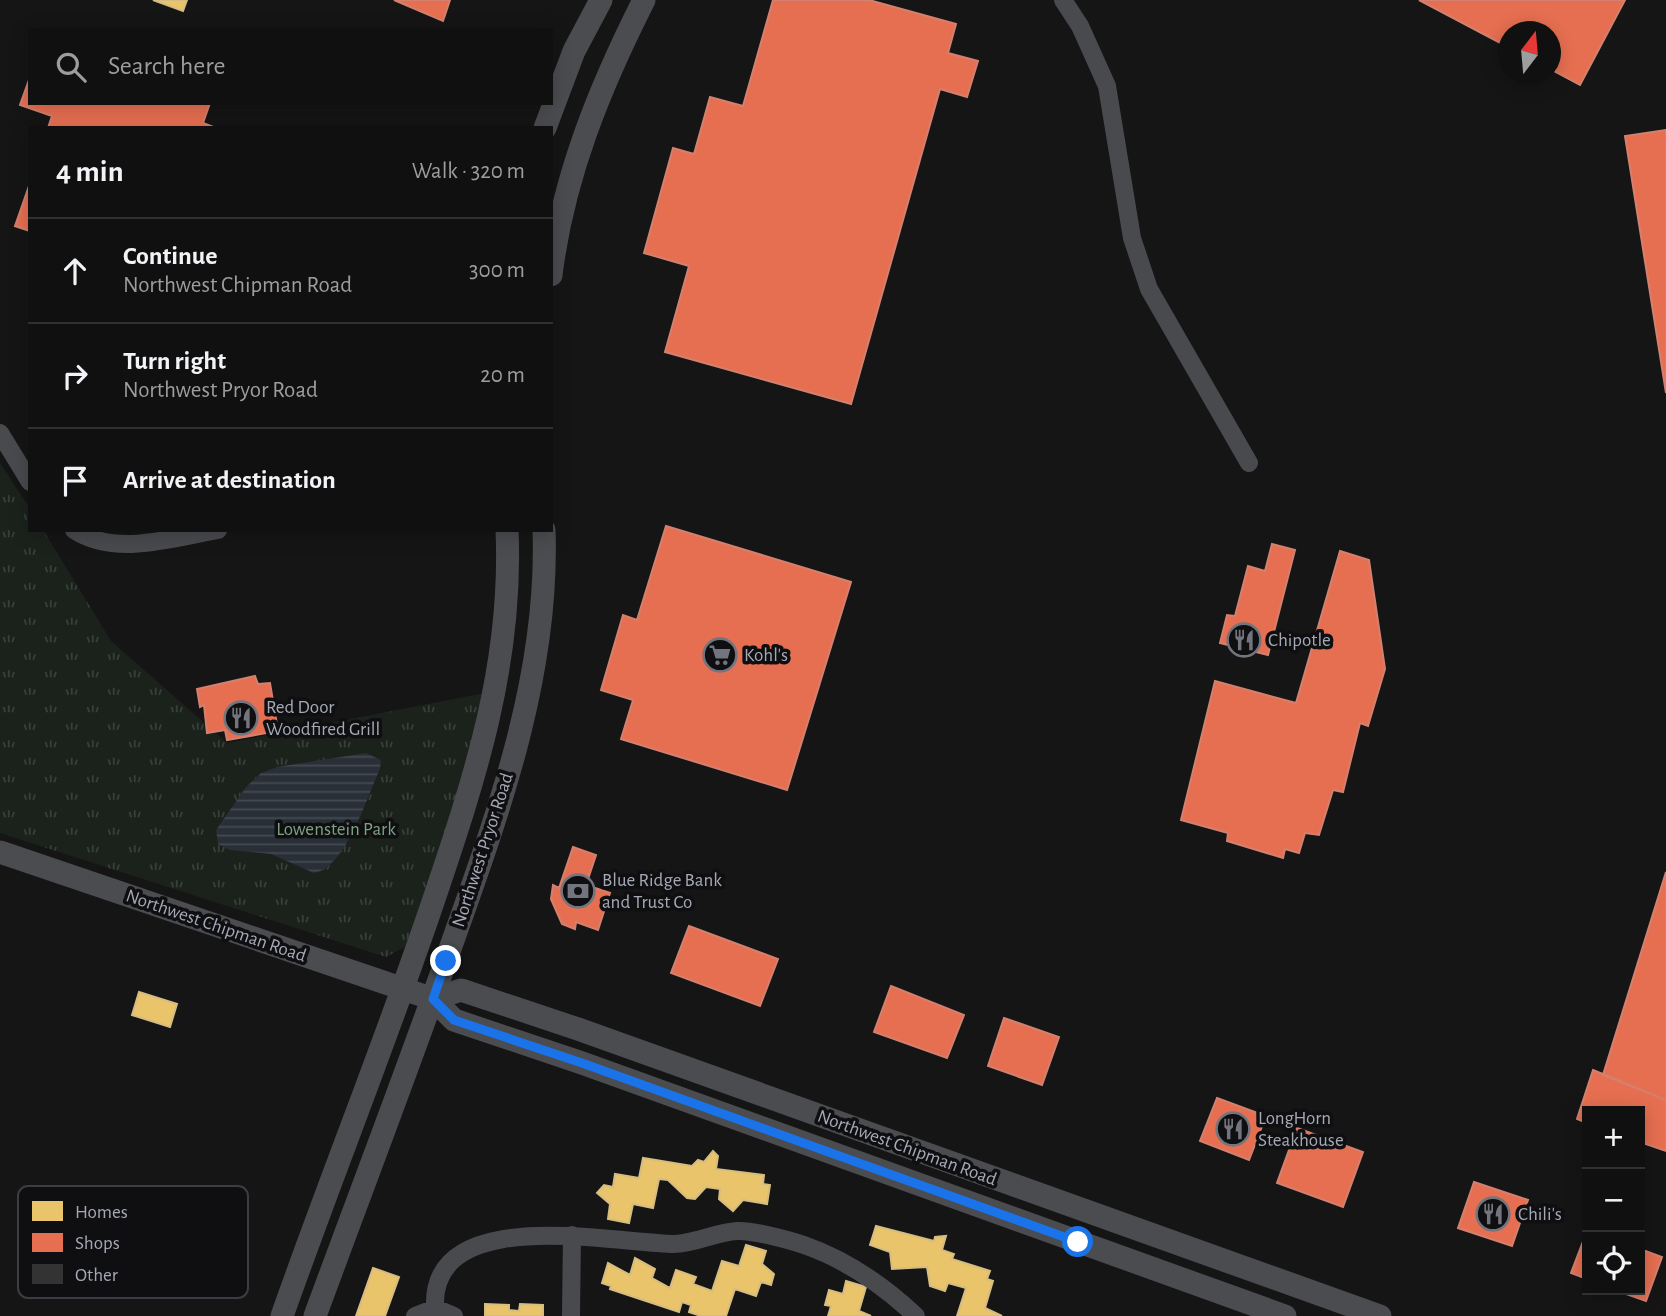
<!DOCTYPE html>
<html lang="en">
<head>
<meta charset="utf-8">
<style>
  body { margin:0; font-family:"Alegreya Sans",sans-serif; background:#1e1e1e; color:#f1f3f6 }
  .controls { position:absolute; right:21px; bottom:21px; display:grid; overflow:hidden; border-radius:0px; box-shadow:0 4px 18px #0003 }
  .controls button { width:63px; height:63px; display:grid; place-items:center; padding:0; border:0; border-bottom:2px solid #303030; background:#101010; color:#f1f3f6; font:35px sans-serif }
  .compass { position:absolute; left:1498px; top:21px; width:63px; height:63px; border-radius:50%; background:#101010; box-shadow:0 4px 18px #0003; rotate:16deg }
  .stop { position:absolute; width:21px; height:21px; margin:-16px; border:5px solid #1a73e8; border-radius:50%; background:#fff }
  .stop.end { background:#1a73e8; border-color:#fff; box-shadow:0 2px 7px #0008 }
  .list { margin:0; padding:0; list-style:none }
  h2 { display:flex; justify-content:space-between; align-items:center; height:91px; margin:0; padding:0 28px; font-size:30px }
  h2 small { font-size:23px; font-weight:400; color:#9c9d9f }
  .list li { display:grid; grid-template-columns:46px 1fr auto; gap:21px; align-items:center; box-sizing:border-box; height:105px; padding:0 28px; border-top:2px solid #303030 }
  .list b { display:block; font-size:26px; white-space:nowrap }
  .list p { margin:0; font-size:23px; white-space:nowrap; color:#9c9d9f }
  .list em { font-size:23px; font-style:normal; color:#9c9d9f }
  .icon { flex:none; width:38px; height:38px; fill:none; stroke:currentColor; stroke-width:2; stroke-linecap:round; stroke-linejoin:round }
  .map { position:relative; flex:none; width:1666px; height:1316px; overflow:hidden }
  .search { position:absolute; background:#101010; box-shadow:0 4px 18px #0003; left:28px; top:28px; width:525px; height:77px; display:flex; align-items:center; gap:18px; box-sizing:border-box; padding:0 24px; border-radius:0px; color:#9c9d9f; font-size:26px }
  .panel { position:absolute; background:#101010; box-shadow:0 4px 18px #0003; left:28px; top:126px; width:525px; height:406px; border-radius:0px }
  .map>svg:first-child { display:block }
  .park { fill:url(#park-tufts) }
  .water { fill:url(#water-rules) }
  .homes { fill:#e9c46a; stroke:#d5bc81; stroke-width:2 }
  .shops { fill:#e76f51; stroke:#d3806f; stroke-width:2 }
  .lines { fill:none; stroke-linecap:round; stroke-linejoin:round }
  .minor { stroke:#494a4e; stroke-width:18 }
  .major { stroke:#4b4c50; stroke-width:23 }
  .route { stroke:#1a73e8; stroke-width:9 }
  .labels { text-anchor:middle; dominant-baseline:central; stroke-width:7; stroke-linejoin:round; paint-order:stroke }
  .poi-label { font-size:19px; fill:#a5a9b6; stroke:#0f0f11; text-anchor:start }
  .park-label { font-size:19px; fill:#7ca281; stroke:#0f0f11 }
  .street-label { font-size:19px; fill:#a5a9b6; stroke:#0f0f11 }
  .key { fill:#0f0f11; stroke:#3c3d43; stroke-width:2 }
  .key-label { font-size:19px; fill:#a5a9b6 }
</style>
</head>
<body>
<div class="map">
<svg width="1666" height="1316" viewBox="0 0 1666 1316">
  <defs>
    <pattern id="park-tufts" width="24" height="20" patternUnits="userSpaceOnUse" patternTransform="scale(1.75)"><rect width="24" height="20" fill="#1b221c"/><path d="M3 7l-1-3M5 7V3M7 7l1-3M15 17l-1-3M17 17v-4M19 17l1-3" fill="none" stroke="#393f3b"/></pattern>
    <pattern id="water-rules" width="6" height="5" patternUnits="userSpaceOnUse" patternTransform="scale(1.75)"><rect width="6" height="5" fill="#282f37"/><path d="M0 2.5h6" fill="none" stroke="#444a52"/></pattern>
  </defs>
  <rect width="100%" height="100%" fill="#151515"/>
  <path class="park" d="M0 463 30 509V530H43L111 641 227 743 485 693 473 748 410 944 386 957 0 833Z"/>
  <path class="water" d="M366 753 381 760 380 769C367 796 346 868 314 873L271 854 230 850 218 844 216 830 246 787 261 773 277 767Z"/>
  <path class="homes" d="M153 0H187L183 11Z
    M139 992 177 1004 170 1027 132 1015Z
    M713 1151 718 1156 716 1169 764 1175 763 1184 770 1185 767 1204 743 1200 733 1211 719 1199 720 1189 706 1187 695 1199 687 1198 668 1180 659 1179 653 1208 633 1204 629 1223 608 1219 610 1204 597 1193 604 1185 613 1187 615 1174 639 1178 643 1158 692 1166 698 1160 704 1162Z
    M876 1226 934 1241 935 1237 946 1236 942 1250 954 1254 952 1259 990 1271 987 1279 993 1281 985 1308 1002 1316H957L966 1288 948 1283 945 1291 930 1286 927 1267 892 1269 890 1252 870 1245Z
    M746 1245 766 1251 762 1264 774 1274 771 1285 761 1282 756 1296 735 1289 726 1316H701L689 1312 691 1305 682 1302 679 1312 610 1289 611 1286 602 1283 608 1263 630 1275 635 1258 655 1269 652 1278 670 1288 676 1270 696 1277 693 1284 712 1291 722 1261 739 1266Z
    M373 1268 399 1277 385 1316H356Z
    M846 1281 866 1287 859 1311 871 1316H828L831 1306 825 1305 829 1290 843 1294Z
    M485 1304 509 1305V1310L519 1311 520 1304 543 1305V1316H485Z"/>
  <path class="shops" d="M394 0H450L443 21Z
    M773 0H869L956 24 948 53 978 61 967 97 940 89 851 404 665 352 689 266 644 253 673 148 694 154 710 97 743 106Z
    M1419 0H1625L1580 85 1550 69V32H1508V47Z
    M30 77V103H210L203 123 216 128H48L52 116 20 105Z
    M1666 130V393L1625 136Z
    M30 183V231L15 226Z
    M666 526 851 582 787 790 621 739 633 700 601 690 623 615 637 620Z
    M1272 544 1295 550 1268 655 1220 643 1227 615 1235 616 1248 566 1265 571Z
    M1340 551 1369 560 1385 669 1368 726 1360 723 1343 792 1333 790 1319 835 1305 833 1299 853 1285 849 1283 858 1227 841 1228 833 1181 820 1215 681 1296 703Z
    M255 676 258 684 270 683 278 731 227 740 225 730 207 733 204 705 200 707 197 689Z
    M573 847 596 855 586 885 610 893 598 930 576 922 575 929 562 924 551 899 553 885 559 888Z
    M1666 872V1100L1603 1075Z
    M689 926 778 959 760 1006 671 973Z
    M891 986 964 1015 947 1058 874 1032Z
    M1004 1018 1059 1037 1042 1085 988 1066Z
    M1593 1070 1666 1100V1151L1640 1142V1111H1587V1123L1577 1119Z
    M1217 1098 1266 1116 1249 1160 1200 1141Z
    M1297 1128 1363 1152 1343 1207 1277 1183Z
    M1474 1182 1528 1200 1512 1246 1458 1228Z
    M1587 1231V1279L1571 1273Z
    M1640 1249 1662 1257 1646 1301 1615 1290H1640Z"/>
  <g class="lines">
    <path class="minor" d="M1063 0 1080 26 1107 86 1132 238 1149 289 1249 463
      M0 433 30 482
      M74 530C115 557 173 538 218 530
      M435 1308C430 1203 611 1243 674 1244 695 1244 716 1232 737 1231 752 1230 789 1240 804 1245 847 1260 883 1285 916 1316
      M415 1316 435 1308 454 1316
      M571 1316 572 1235"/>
    <path class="major" d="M545 128 574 51 601 0
      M551 275C563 177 600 87 644 0
      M0 852 433 999 454 1020 582 1063 1285 1316
      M433 999 461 990 578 1029 1380 1316
      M282 1316C331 1177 386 1041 433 902 475 778 513 663 507 530
      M315 1316C362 1188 411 1061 456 932 502 803 549 669 544 530"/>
  </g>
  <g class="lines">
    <path class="route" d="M446 961 433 999 454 1020 582 1063 1078 1242"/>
  </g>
  <defs>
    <symbol id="restaurant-ring" viewBox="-11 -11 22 22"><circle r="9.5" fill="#0f0f11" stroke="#73757e" stroke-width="1.5"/><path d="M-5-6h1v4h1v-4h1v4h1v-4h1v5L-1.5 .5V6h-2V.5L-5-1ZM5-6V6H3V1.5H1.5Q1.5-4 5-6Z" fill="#73757e"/></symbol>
    <symbol id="supermarket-ring" viewBox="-11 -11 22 22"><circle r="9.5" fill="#0f0f11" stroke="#73757e" stroke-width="1.5"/><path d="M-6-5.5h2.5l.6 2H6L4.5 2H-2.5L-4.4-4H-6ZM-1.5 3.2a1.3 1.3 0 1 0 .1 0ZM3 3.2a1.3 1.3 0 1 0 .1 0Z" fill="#73757e"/></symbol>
    <symbol id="bank-ring" viewBox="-11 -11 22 22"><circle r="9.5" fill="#0f0f11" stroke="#73757e" stroke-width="1.5"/><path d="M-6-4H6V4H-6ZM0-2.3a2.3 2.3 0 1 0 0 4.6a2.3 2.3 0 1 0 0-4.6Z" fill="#73757e"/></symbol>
  </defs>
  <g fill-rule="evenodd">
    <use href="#restaurant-ring" x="1225" y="621" width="38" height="38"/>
    <use href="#supermarket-ring" x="701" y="636" width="38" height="38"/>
    <use href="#restaurant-ring" x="222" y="699" width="38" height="38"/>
    <use href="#bank-ring" x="559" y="872" width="38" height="38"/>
    <use href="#restaurant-ring" x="1214" y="1110" width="38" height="38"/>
    <use href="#restaurant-ring" x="1474" y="1195" width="38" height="38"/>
  </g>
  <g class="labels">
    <g class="poi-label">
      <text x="1268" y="640">Chipotle</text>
      <text x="744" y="655">Kohl's</text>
      <text x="266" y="707">Red Door<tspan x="266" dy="22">Woodfired Grill</tspan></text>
      <text x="602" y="880">Blue Ridge Bank<tspan x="602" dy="22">and Trust Co</tspan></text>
      <text x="1258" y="1118">LongHorn<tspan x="1258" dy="22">Steakhouse</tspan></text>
      <text x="1518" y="1214">Chili's</text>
    </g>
    <g class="park-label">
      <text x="336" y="829">Lowenstein Park</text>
    </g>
    <g class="street-label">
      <text transform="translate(483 850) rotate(-72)">Northwest Pryor Road</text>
      <text transform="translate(216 926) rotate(19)">Northwest Chipman Road</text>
      <text transform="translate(907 1148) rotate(20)">Northwest Chipman Road</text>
    </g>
  </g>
  <rect x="18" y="1186" width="230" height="112" rx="10" class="key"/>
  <rect x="32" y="1201" width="31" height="20" fill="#e9c46a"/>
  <rect x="32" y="1233" width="31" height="19" fill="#e76f51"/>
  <rect x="32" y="1264" width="31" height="20" fill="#333334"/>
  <g class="key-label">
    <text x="75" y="1218">Homes</text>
    <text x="75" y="1249">Shops</text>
    <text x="75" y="1281">Other</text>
  </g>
</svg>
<div class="controls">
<button>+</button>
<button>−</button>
<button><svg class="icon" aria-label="locate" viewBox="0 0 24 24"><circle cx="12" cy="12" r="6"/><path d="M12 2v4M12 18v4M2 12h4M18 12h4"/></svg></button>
</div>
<svg class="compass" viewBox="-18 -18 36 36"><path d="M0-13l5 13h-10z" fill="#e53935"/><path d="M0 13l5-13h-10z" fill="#9c9d9f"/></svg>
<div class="stop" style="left:1078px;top:1242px"></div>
<div class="stop end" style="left:446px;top:961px"></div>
<div class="search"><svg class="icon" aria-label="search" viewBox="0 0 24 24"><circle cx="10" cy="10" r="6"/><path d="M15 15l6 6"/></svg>Search here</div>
<section class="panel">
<h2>4 min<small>Walk · 320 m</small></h2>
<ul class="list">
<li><svg class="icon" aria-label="ahead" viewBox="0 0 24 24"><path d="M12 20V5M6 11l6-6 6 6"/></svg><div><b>Continue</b><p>Northwest Chipman Road</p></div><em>300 m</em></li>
<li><svg class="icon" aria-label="right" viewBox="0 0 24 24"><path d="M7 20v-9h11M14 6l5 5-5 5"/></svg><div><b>Turn right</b><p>Northwest Pryor Road</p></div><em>20 m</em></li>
<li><svg class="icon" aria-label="arrive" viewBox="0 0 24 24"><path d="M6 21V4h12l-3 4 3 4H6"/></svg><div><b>Arrive at destination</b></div></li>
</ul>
</section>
</div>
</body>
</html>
